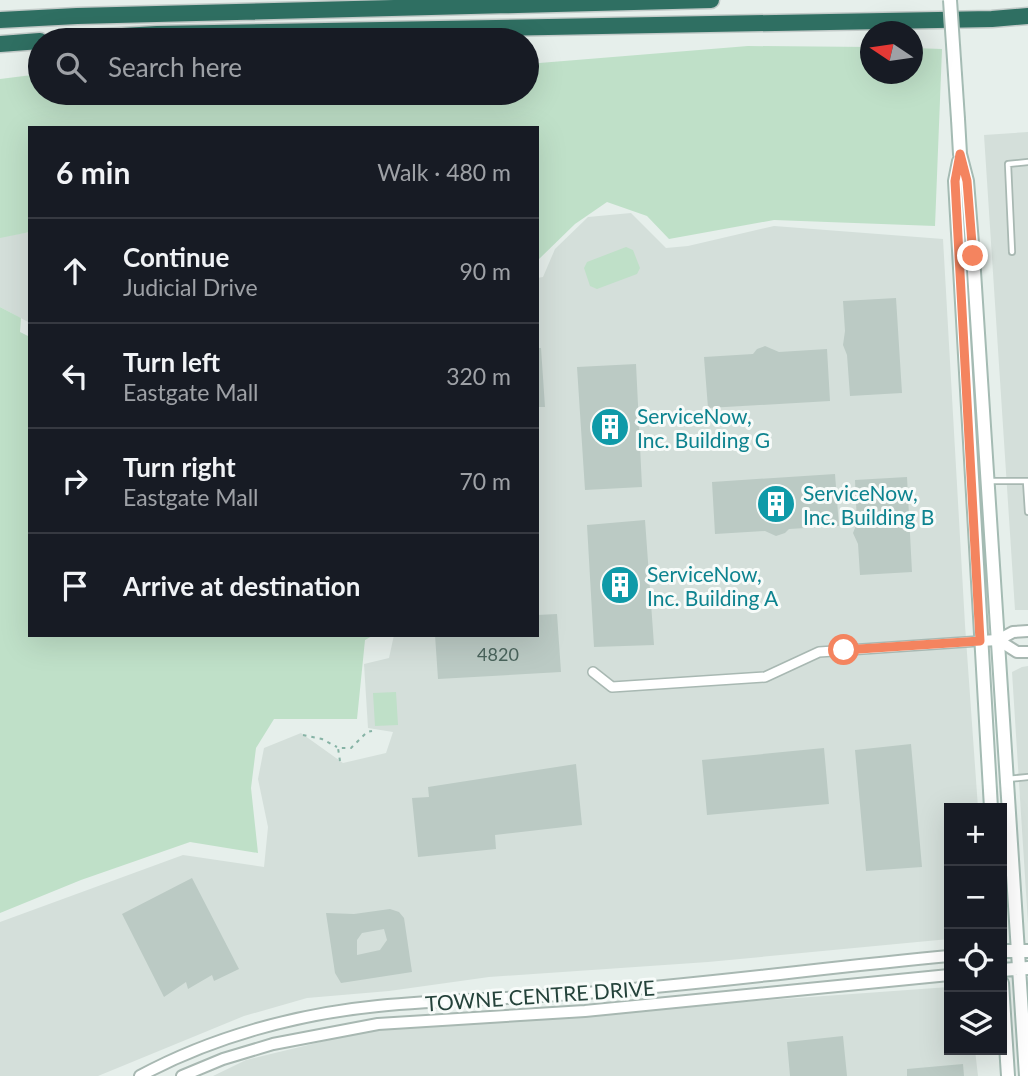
<!DOCTYPE html>
<html lang="en">
<head>
<meta charset="utf-8">
<style>
  body { margin:0; font-family:Lato,sans-serif; background:#20242c; color:#f1f3f6 }
  .controls { position:absolute; right:21px; bottom:21px; display:grid; overflow:hidden; border-radius:0px; box-shadow:0 7px 28px #0002 }
  .controls button { width:63px; height:63px; display:grid; place-items:center; padding:0; border:0; border-bottom:2px solid #363941; background:#171b24; color:#f1f3f6; font:35px sans-serif }
  .compass { position:absolute; left:860px; top:21px; width:63px; height:63px; border-radius:50%; background:#171b24; box-shadow:0 7px 28px #0002; rotate:283deg }
  .stop { position:absolute; width:21px; height:21px; margin:-16px; border:5px solid #f4845f; border-radius:50%; background:#fff }
  .stop.end { background:#f4845f; border-color:#fff; box-shadow:0 2px 7px #0008 }
  .list { margin:0; padding:0; list-style:none }
  h2 { display:flex; justify-content:space-between; align-items:center; height:91px; margin:0; padding:0 28px; font-size:30px }
  h2 small { font-size:23px; font-weight:400; color:#9ea1a6 }
  .list li { display:grid; grid-template-columns:46px 1fr auto; gap:21px; align-items:center; box-sizing:border-box; height:105px; padding:0 28px; border-top:2px solid #363941 }
  .list b { display:block; font-size:26px; white-space:nowrap }
  .list p { margin:0; font-size:23px; white-space:nowrap; color:#9ea1a6 }
  .list em { font-size:23px; font-style:normal; color:#9ea1a6 }
  .icon { flex:none; width:38px; height:38px; fill:none; stroke:currentColor; stroke-width:2; stroke-linecap:round; stroke-linejoin:round }
  .map { position:relative; flex:none; width:1028px; height:1076px; overflow:hidden }
  .search { position:absolute; background:#171b24; box-shadow:0 7px 28px #0002; left:28px; top:28px; width:511px; height:77px; display:flex; align-items:center; gap:18px; box-sizing:border-box; padding:0 24px; border-radius:38px; color:#9ea1a6; font-size:26px }
  .panel { position:absolute; background:#171b24; box-shadow:0 7px 28px #0002; left:28px; top:126px; width:511px; height:511px; border-radius:0px }
  .map>svg:first-child { display:block }
  .built { fill:#d4dfda }
  .green { fill:#bfe0c8 }
  .building { fill:#bbcac4; fill-rule:evenodd }
  .lines { fill:none; stroke-linecap:round; stroke-linejoin:round }
  .service-casing { stroke:#a8b8b2; stroke-width:8 }
  .minor-casing { stroke:#a8b8b2; stroke-width:12 }
  .tertiary-casing { stroke:#a8b8b2; stroke-width:14 }
  .secondary-casing { stroke:#a4bbb3; stroke-width:16 }
  .motorway-casing { stroke:#c2cac8; stroke-width:19 }
  .path { stroke:#86b3a5; stroke-width:2; stroke-dasharray:3.5 5; stroke-linecap:butt }
  .service { stroke:#fff; stroke-width:4.5 }
  .minor { stroke:#fff; stroke-width:9 }
  .tertiary { stroke:#fff; stroke-width:10 }
  .secondary { stroke:#fff; stroke-width:12 }
  .motorway { stroke:#2f6f62; stroke-width:16 }
  .secondary-bridge-casing { stroke:#a4bbb3; stroke-width:16; stroke-linecap:butt }
  .secondary-bridge { stroke:#fff; stroke-width:12 }
  .route { stroke:#f4845f; stroke-width:9 }
  .labels { text-anchor:middle; dominant-baseline:central; stroke-width:6; stroke-linejoin:round; paint-order:stroke }
  .number-label { font-size:18px; fill:#4a645c }
  .culture-label { font-size:21px; fill:#0d838f; stroke:#f7fbf9; text-anchor:start }
  .street-label { font-size:21px; fill:#24423a; stroke:#f7fbf9 }
</style>
</head>
<body>
<div class="map">
<svg width="1028" height="1076" viewBox="0 0 1028 1076">
  <rect width="100%" height="100%" fill="#e6efeb"/>
  <path class="built" d="M1028 132V610H1015L984 135Z
    M631 213 666 248 688 246 774 226 943 239 965 625 978 808H949V939L708 962 489 977 389 991 307 998 244 1016 98 1076H0V922L183 855 264 867 268 827 258 779 264 748 301 733 343 763 386 753 393 732 368 728 364 664 389 658 394 635H537V278L543 277 555 249 588 217Z
    M30 232V323L0 307V237Z
    M1028 666V924L1012 672 1022 667Z
    M949 987V1050H975L978 1076H213L246 1060 379 1028Z"/>
  <path class="green" d="M748 46 870 47V74H912L913 48 942 49 935 226 774 220 669 239 647 216 607 202 575 224 537 261V128H30V232L0 238V79L40 74V93H527V64Z
    M626 247 633 250 640 268 637 274 597 289 590 286 584 268 587 262Z
    M0 307 21 318 20 332 30 337V635H374L365 640 357 719H274L256 748 251 788 258 853 190 842 81 880 0 913Z
    M396 692 398 725 375 726 373 693Z"/>
  <path class="building" d="M896 298 902 393 850 396 847 355 843 345 845 331 843 301Z
    M765 346 779 352 827 349 830 401 708 408 704 357 753 354 757 349Z
    M537 348H541L545 407H537Z
    M636 364 642 487 585 490 577 367Z
    M835 474 839 526 789 529 785 533 776 536 765 531 715 534 712 482Z
    M907 477 912 572 860 575 858 544 853 533 857 523 855 480Z
    M645 520 654 645 594 647 587 525Z
    M557 614 561 672 438 679 435 635H537V615Z
    M911 744 922 867 866 871 855 750Z
    M824 748 829 804 707 815 702 760Z
    M576 764 582 825 495 835 496 849 418 857 412 798 429 797 428 787Z
    M192 878 239 969 214 981 212 975 188 989 186 982 164 997 122 914Z
    M390 909 399 912 404 918 412 972 341 983 335 973 326 913 354 914ZM384 929 387 940 380 950 357 955V940L362 933Z
    M843 1036 847 1076H790L787 1042Z
    M963 1064 964 1076H907V1069Z"/>
  <g class="lines">
    <defs>
      <path id="service" d="M1012 252 1008 164 1028 162
        M990 481H1028
        M1026 481 1028 512
        M1007 779 1028 777"/>
      <path id="minor" d="M593 672 612 687 765 677 819 652 980 641"/>
      <path id="tertiary" d="M998 640 1017 652H1028
        M980 641 998 640 1013 632 1028 631
        M140 1076C212 1037 297 1014 378 1006 447 999 516 999 585 993 707 984 828 967 949 956
        M182 1076 223 1059 273 1044 378 1024 585 1011 949 975"/>
      <path id="secondary" d="M958 119 960 154 967 181 973 256 1026 1076
        M959 161 955 181 991 808
        M1002 951H1028
        M1002 970 1028 968
        M1002 983 1008 1076"/>
      <path id="motorway" d="M0 20 77 16 711 0
        M53 40 157 34 992 19 1028 16
        M0 44 40 41"/>
    </defs>
    <use href="#service" class="service-casing"/>
    <use href="#minor" class="minor-casing"/>
    <use href="#tertiary" class="tertiary-casing"/>
    <use href="#secondary" class="secondary-casing"/>
    <use href="#motorway" class="motorway-casing"/>
    <path class="path" d="M303 735 322 739 337 747
      M340 761 338 748H351L367 732 372 731"/>
    <use href="#service" class="service"/>
    <use href="#minor" class="minor"/>
    <use href="#tertiary" class="tertiary"/>
    <use href="#secondary" class="secondary"/>
    <use href="#motorway" class="motorway"/>
    <defs>
      <path id="secondary-bridge" d="M950 0 958 119"/>
    </defs>
    <use href="#secondary-bridge" class="secondary-bridge-casing"/>
    <use href="#secondary-bridge" class="secondary-bridge"/>
  </g>
  <g class="lines">
    <path class="route" d="M844 650 980 641 955 181 960 154 967 181 973 256"/>
  </g>
  <defs>
    <symbol id="building-disc" viewBox="-11 -11 22 22"><circle r="9.5" fill="#0f9aa8" stroke="#f7fbf9"/><path d="M-4-6H4V6H1V3H-1V6H-4ZM-2.5-4.3h1.7v1.8h-1.7ZM.8-4.3h1.7v1.8H.8ZM-2.5-1h1.7V.8h-1.7ZM.8-1h1.7V.8H.8Z" fill="#fff"/></symbol>
  </defs>
  <g fill-rule="evenodd">
    <use href="#building-disc" x="588" y="405" width="44" height="44"/>
    <use href="#building-disc" x="754" y="482" width="44" height="44"/>
    <use href="#building-disc" x="598" y="563" width="44" height="44"/>
  </g>
  <g class="labels">
    <g class="number-label">
      <text x="498" y="654">4820</text>
    </g>
    <g class="culture-label">
      <text x="637" y="415">ServiceNow,<tspan x="637" dy="24">Inc. Building G</tspan></text>
      <text x="803" y="492">ServiceNow,<tspan x="803" dy="24">Inc. Building B</tspan></text>
      <text x="647" y="573">ServiceNow,<tspan x="647" dy="24">Inc. Building A</tspan></text>
    </g>
    <g class="street-label">
      <text transform="translate(540 995) rotate(-4)">TOWNE CENTRE DRIVE</text>
    </g>
  </g>
</svg>
<div class="controls">
<button>+</button>
<button>−</button>
<button><svg class="icon" aria-label="locate" viewBox="0 0 24 24"><circle cx="12" cy="12" r="6"/><path d="M12 2v4M12 18v4M2 12h4M18 12h4"/></svg></button>
<button><svg class="icon" aria-label="layers" viewBox="0 0 24 24"><path d="M12 4l9 5-9 5-9-5zM3 14l9 5 9-5"/></svg></button>
</div>
<svg class="compass" viewBox="-18 -18 36 36"><path d="M0-13l5 13h-10z" fill="#e53935"/><path d="M0 13l5-13h-10z" fill="#9ea1a6"/></svg>
<div class="stop" style="left:844px;top:650px"></div>
<div class="stop end" style="left:973px;top:256px"></div>
<div class="search"><svg class="icon" aria-label="search" viewBox="0 0 24 24"><circle cx="10" cy="10" r="6"/><path d="M15 15l6 6"/></svg>Search here</div>
<section class="panel">
<h2>6 min<small>Walk · 480 m</small></h2>
<ul class="list">
<li><svg class="icon" aria-label="ahead" viewBox="0 0 24 24"><path d="M12 20V5M6 11l6-6 6 6"/></svg><div><b>Continue</b><p>Judicial Drive</p></div><em>90 m</em></li>
<li><svg class="icon" aria-label="left" viewBox="0 0 24 24"><path d="M17 20v-9H6M10 6l-5 5 5 5"/></svg><div><b>Turn left</b><p>Eastgate Mall</p></div><em>320 m</em></li>
<li><svg class="icon" aria-label="right" viewBox="0 0 24 24"><path d="M7 20v-9h11M14 6l5 5-5 5"/></svg><div><b>Turn right</b><p>Eastgate Mall</p></div><em>70 m</em></li>
<li><svg class="icon" aria-label="arrive" viewBox="0 0 24 24"><path d="M6 21V4h12l-3 4 3 4H6"/></svg><div><b>Arrive at destination</b></div></li>
</ul>
</section>
</div>
</body>
</html>
